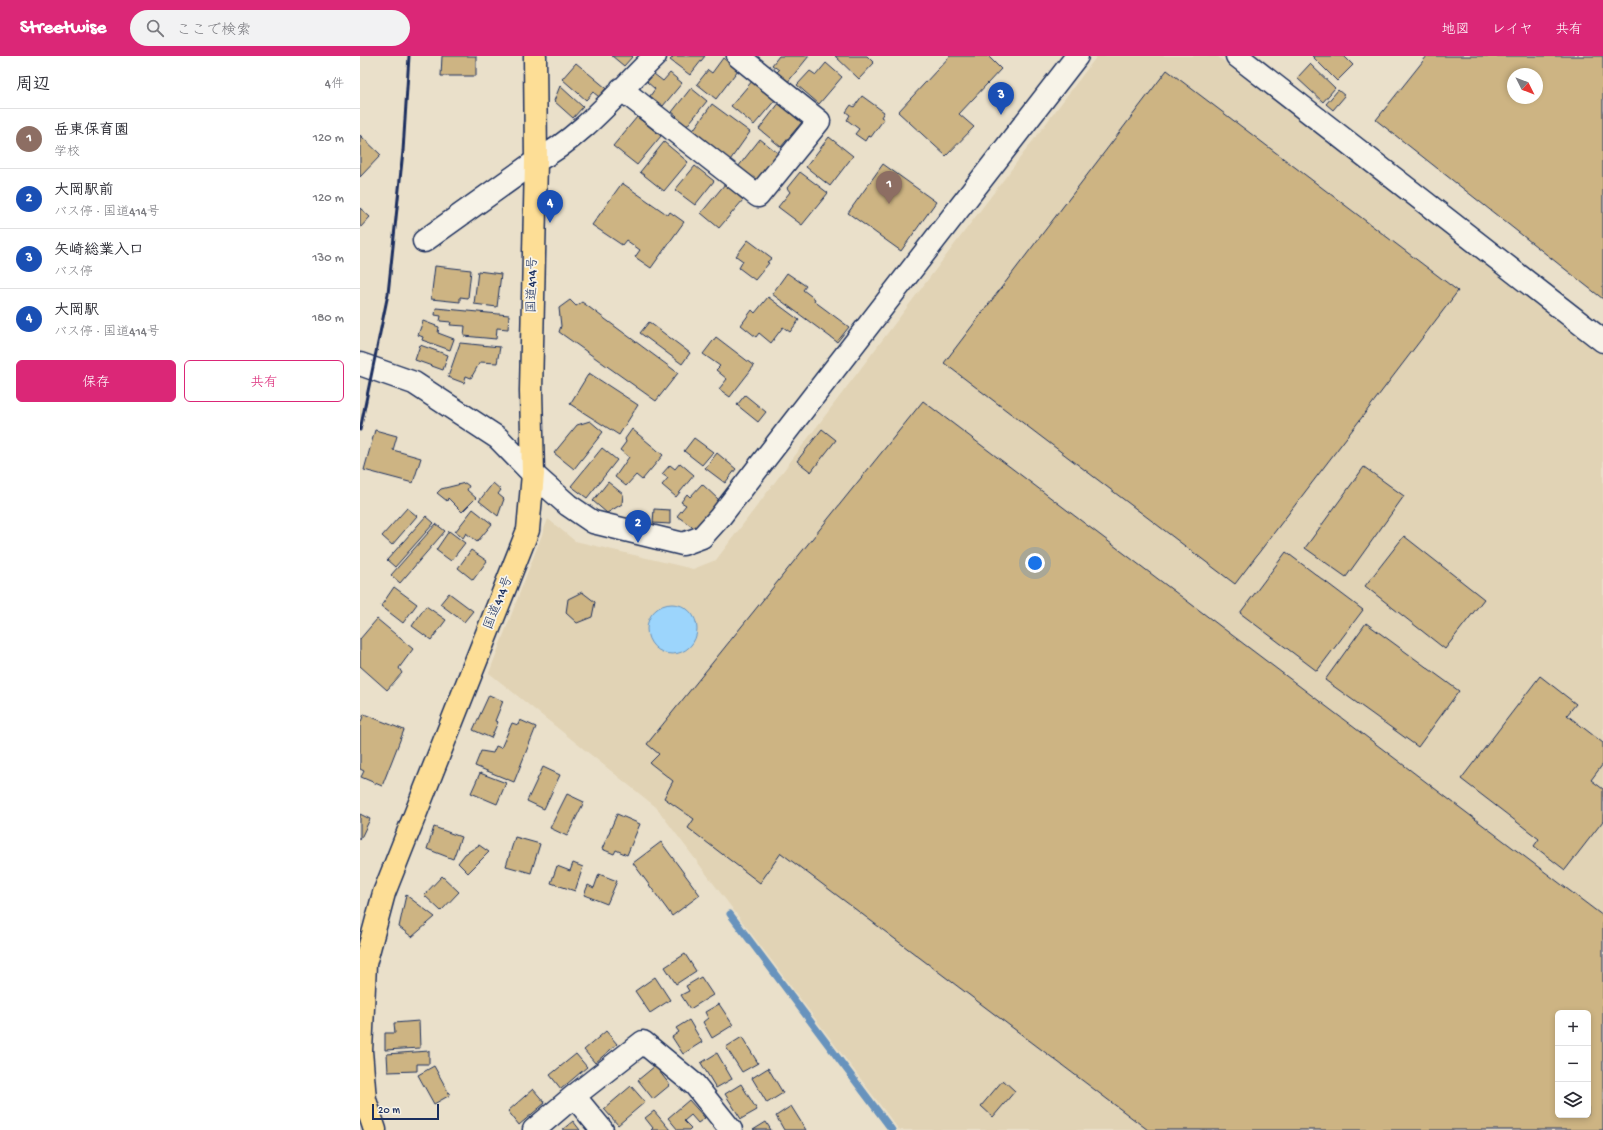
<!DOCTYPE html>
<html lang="ja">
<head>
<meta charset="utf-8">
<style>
  body { margin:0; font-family:"Gochi Hand","Klee One",sans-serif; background:#f2f2f3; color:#2b2b33 }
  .controls { position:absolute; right:12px; bottom:12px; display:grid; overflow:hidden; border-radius:6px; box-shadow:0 2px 6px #0003 }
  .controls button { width:36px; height:36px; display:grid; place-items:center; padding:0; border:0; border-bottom:1px solid #e1e1e2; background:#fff; color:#2b2b33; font:20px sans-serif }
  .compass { position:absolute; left:1147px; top:12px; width:36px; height:36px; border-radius:50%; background:#fff; box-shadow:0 2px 6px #0003; rotate:132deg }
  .scale { position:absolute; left:12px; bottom:10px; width:67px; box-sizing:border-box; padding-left:4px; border:2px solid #1b2f5e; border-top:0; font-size:11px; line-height:14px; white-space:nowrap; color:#1b2f5e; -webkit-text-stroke:3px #f7f3e8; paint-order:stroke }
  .you { position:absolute; left:675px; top:507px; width:14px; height:14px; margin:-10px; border:3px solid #fff; border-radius:50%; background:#1a73e8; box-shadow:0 0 0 6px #1a73e833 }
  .badge { display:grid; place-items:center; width:26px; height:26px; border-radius:50%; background:#db2777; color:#fff; font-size:13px; font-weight:700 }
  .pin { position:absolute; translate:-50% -33px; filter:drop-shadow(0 1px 2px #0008) }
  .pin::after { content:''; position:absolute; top:21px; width:14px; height:12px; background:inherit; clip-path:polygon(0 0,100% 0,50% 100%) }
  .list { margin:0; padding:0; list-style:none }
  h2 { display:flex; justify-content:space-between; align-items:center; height:52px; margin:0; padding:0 16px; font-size:17px }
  h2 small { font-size:13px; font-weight:400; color:#7c7c81 }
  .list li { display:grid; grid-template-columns:26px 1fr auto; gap:12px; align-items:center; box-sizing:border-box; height:60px; padding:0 16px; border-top:1px solid #e1e1e2 }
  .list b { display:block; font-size:15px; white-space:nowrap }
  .list p { margin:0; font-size:13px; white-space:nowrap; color:#7c7c81 }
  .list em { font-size:13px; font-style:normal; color:#7c7c81 }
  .actions { display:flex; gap:8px; padding:12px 16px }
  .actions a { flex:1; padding:9px 0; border:1px solid #db2777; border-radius:6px; text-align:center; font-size:14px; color:#db2777 }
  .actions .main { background:#db2777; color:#fff }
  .icon { flex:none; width:22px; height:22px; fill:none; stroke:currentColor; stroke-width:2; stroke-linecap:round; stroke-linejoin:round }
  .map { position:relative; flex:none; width:1243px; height:1074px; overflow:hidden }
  header { display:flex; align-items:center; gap:24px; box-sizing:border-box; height:56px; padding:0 20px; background:#db2777; color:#fff }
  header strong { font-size:19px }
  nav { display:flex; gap:22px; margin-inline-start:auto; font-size:14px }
  .search { width:280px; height:36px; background:#f2f2f3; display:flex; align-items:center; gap:10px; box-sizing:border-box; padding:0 14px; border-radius:22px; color:#7c7c81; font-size:15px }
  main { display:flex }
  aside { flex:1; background:#fff }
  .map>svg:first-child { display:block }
  .built { fill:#e1d3b5; fill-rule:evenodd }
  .water { fill:#9cd5fc; stroke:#6893bd }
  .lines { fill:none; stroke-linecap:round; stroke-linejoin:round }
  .stream { stroke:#6893bd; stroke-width:7 }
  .building { fill:#cdb483; stroke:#1b2f5e; fill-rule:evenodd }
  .minor-casing { stroke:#1b2f5e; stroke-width:25 }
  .highway-casing { stroke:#1b2f5e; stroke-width:25 }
  .minor { stroke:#f7f3e8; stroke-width:22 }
  .highway { stroke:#fdde96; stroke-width:22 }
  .rail { stroke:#1b2f5e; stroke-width:3 }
  .labels { text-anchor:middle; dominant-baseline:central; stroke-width:3.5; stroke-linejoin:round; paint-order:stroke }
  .street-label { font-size:13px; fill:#1b2f5e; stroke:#f7f3e8 }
</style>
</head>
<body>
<header>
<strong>Streetwise</strong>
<div class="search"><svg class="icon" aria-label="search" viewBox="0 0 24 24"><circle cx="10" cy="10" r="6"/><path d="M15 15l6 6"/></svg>ここで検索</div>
<nav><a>地図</a><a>レイヤ</a><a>共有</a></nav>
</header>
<main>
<aside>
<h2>周辺<small>4件</small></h2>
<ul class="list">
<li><span class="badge" style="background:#8d6e63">1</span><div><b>岳東保育園</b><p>学校</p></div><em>120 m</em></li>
<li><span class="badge" style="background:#1a4fb4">2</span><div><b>大岡駅前</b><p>バス停 · 国道414号</p></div><em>120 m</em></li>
<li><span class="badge" style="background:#1a4fb4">3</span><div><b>矢崎総業入口</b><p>バス停</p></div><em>130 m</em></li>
<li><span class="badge" style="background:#1a4fb4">4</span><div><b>大岡駅</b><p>バス停 · 国道414号</p></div><em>180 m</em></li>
</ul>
<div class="actions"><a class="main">保存</a><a>共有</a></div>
</aside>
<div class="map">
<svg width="1243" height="1074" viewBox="0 0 1243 1074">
  <rect width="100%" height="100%" fill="#eae0ca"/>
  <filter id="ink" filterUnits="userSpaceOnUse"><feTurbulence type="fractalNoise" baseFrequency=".025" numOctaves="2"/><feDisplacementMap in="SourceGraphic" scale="8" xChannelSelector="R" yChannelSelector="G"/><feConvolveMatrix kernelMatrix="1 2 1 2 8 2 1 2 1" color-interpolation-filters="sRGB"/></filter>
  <g filter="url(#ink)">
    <path class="built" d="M737 0H857L1243 298V1074H539L296 751 129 617 188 463 215 485 333 513 356 504ZM1198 957H1228V1059H1198Z"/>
    <path class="water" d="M287 573a25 25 0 1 1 50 0a25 25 0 1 1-50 0Z"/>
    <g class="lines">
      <path class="stream" d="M370 858 532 1074"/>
    </g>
    <path class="building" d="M82 0H116V20H81Z
      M252 0H273L264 10Z
      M314 0H345L330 19 310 4Z
      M419 0H449L427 27 417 16 419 14 412 9Z
      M475 0H507L514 7 499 23Z
      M590 0H628L641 13 599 58 614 71 586 100 538 56Z
      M952 0H984L993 9 977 25Z
      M1067 0H1243V243L1016 64ZM1153 18H1177V42H1153Z
      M363 2 378 14 356 43 337 28 348 14 352 17Z
      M216 7 246 32 239 41 233 36 226 44 202 23Z
      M466 7 482 21 459 48 437 29 450 15 456 19Z
      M950 8 975 32 963 46 937 22Z
      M807 14 1098 235 875 528 584 307Z
      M310 17 322 27 303 50 290 40 295 33 287 26 294 18 303 25Z
      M393 24 416 43 394 69 371 50Z
      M200 30 223 51 213 62 194 45Z
      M331 32 347 45 326 71 315 62 317 60 312 56Z
      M978 34 985 40 973 54 966 48Z
      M502 40 524 56 521 61 524 63 511 81 508 80 505 85 495 78 499 73 487 64 490 59 486 56 491 49 494 51Z
      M420 46 442 66 421 91 399 73Z
      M352 48 390 76 368 107 329 80Z
      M277 61 301 80 277 109 253 90Z
      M0 79 21 99 0 121Z
      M469 81 493 100 470 130 446 111Z
      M400 83 418 97 397 126 378 111Z
      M304 86 328 106 304 135 280 116Z
      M523 108 576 146 541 195 488 157Z
      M335 110 354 125 335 149 315 134Z
      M440 116 468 137 442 169 418 151 430 136 427 132Z
      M262 127 308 159 310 156 324 166 291 212 275 201 280 194 266 184 262 189 232 169Z
      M365 128 383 144 359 172 341 157Z
      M0 152 10 161 0 172Z
      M388 184 412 202 407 206 409 207 395 224 379 212 383 205 376 200Z
      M75 210 111 214 108 242 100 241V246L71 243Z
      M118 215 141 218 137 251 114 248Z
      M427 217 446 230 443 234 455 243 454 245 489 271 477 286 412 238Z
      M408 241 439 264 430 276 423 271 411 287 399 277 396 281 381 269 392 254 395 257Z
      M210 244 216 250 222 246 318 317 296 345 199 276 201 270 199 252Z
      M76 252 149 259 148 273 137 272 136 283 104 280 105 270 90 269 91 266 80 265 81 260 75 259Z
      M63 265 79 271 78 277 94 283 90 294 62 284 63 281 58 279Z
      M289 266 330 297 322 308 280 277Z
      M356 281 394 310 370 341 359 333 367 323 356 314 360 310 343 298Z
      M100 287 140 291 137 307 120 306 111 322 106 320 104 327 88 321Z
      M60 289 88 299 83 314 55 304Z
      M229 317 278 349 259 379 210 348Z
      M385 339 406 356 398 366 377 349Z
      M563 345 1243 860V1074H788L421 797 400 827 328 772 334 763 304 742 313 725 290 707 299 698 287 688ZM1198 957H1228V1059H1198Z
      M230 365 243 376 214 413 194 397 217 369Z
      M272 373 303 399 282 424 276 419 266 430 255 421 269 401 260 394 266 386 265 383Z
      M462 373 476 384 451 416 437 405Z
      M15 374 37 380 33 394 61 402 53 427 4 414Z
      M334 382 353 396 342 409 324 395Z
      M242 392 257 404 227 442 211 430Z
      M357 397 376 413 365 427 345 412Z
      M320 407 334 419 316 441 302 429 308 422 302 418 310 409 315 413Z
      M1004 411 1044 440 986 521 945 492Z
      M248 426 263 438 262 448 247 457 233 445Z
      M105 427 109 430 107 434 116 442 102 456 88 442 87 445 77 437 81 433Z
      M133 427 141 434 138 438 144 443 138 460 119 445Z
      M342 428 359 444 335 473 317 460 326 449 321 446 327 438 330 441Z
      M47 452 57 460 32 489 22 480Z
      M113 453 132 468 117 486 106 477 103 482 95 476Z
      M294 453 310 454V468L293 467Z
      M66 460 74 467 35 511 27 504Z
      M76 468 85 475 40 527 31 519Z
      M89 475 105 487 91 505 76 494Z
      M1044 480 1124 543 1085 593 1005 530Z
      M111 494 127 505 113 524 98 512Z
      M926 496 1003 554 957 615 880 557Z
      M34 531 57 548 43 567 21 550Z
      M222 536 235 546 232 561 217 567 206 557 208 543Z
      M89 537 113 555 104 566 80 548Z
      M66 550 86 564 71 584 52 570Z
      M17 563 53 593 39 612 42 617 27 634 0 610V583Z
      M1006 567 1099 635 1058 691 965 624Z
      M1180 620 1216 648 1207 659 1243 687V708L1231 724 1243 733V765L1205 814 1174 790 1179 783 1101 723Z
      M129 639 143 645 135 665 138 666 131 682 113 674Z
      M4 658 44 674 22 730 1 721 4 715 0 713V668Z
      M160 664 176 671 154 726 115 710 121 695 133 697 136 690 141 692 152 667 158 669Z
      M183 711 200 719 184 753 167 745Z
      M120 717 146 727 137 748 111 737Z
      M207 738 224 746 207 780 190 772Z
      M0 758 10 763 0 784Z
      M257 758 280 768 267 799 256 794 254 798 242 793Z
      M74 771 101 781 93 803 67 793Z
      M155 781 180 788 171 817 146 810Z
      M301 786 340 839 312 860 273 807Z
      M119 789 129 796 108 817 98 807 105 798Z
      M213 807 223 811 215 835 191 827 197 810 210 815Z
      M239 818 257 825 247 848 224 839 228 829 234 832Z
      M82 820 99 836 81 855 64 839Z
      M46 839 75 861 52 881 39 871Z
      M325 898 336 915 316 928 305 911Z
      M295 921 310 944 290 957 275 935Z
      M341 921 353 939 330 953 321 939 329 935 326 930Z
      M359 948 373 969 352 982 343 966 348 962 345 956Z
      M329 964 342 986 323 998 312 981 319 976 316 972Z
      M59 965 60 992 25 994V977H35L34 967Z
      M246 975 257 988 235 1007 224 994Z
      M382 981 398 1007 382 1016 366 991Z
      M69 995V1008H57V1015L28 1016 27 998Z
      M357 997 372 1023 356 1032 341 1007Z
      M216 998 227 1011 201 1033 190 1019Z
      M74 1010 90 1039 74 1048 58 1019Z
      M295 1010 310 1029 293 1043 278 1024Z
      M408 1012 423 1037 407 1047 392 1022Z
      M643 1024 655 1035 633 1061 621 1050Z
      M381 1028 397 1054 381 1063 365 1038Z
      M271 1030 285 1046 258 1069 244 1053Z
      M173 1033 185 1047 159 1069 148 1055Z
      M329 1044 345 1062 338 1067 331 1059 324 1065 331 1072 329 1074H318L308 1062Z
      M431 1050 446 1074H424L416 1060Z
      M294 1055 310 1074H291L293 1072 285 1062Z
      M213 1065 220 1074H202Z
      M406 1066 411 1074H393Z"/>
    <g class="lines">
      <defs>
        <path id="minor" d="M877 0 1243 285
          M261 33 398 140 459 65 378 0
          M64 185 176 105C221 82 259 35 295 0
          M0 308 54 327 138 382 173 418 208 449 233 466 323 488 342 481 360 461 717 0
          M174 1074 214 1040
          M242 1074 214 1040 283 986 335 1029 371 1074"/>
        <path id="highway" d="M15 1074 5 1044 1 995 5 908 24 837 168 474 173 418 171 335 176 105 175 0"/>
      </defs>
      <use href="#minor" class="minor-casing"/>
      <use href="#highway" class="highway-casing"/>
      <use href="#minor" class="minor"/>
      <use href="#highway" class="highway"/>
      <path class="rail" d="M0 374 28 238 43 95 49 0"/>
    </g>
  </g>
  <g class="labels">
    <g class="street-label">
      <text transform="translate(173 229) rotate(-89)">国道414号</text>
      <text transform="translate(139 547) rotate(-68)">国道414号</text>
    </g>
  </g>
</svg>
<div class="controls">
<button>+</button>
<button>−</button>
<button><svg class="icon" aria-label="layers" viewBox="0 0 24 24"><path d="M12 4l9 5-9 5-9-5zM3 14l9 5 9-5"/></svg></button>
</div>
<svg class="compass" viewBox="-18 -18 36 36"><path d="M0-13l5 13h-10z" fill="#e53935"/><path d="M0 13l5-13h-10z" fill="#7c7c81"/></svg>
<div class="scale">20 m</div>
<div class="you"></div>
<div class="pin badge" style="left:529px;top:148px;background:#8d6e63">1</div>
<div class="pin badge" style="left:278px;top:487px;background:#1a4fb4">2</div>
<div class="pin badge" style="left:641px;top:59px;background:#1a4fb4">3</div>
<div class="pin badge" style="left:190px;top:167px;background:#1a4fb4">4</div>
</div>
</main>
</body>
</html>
